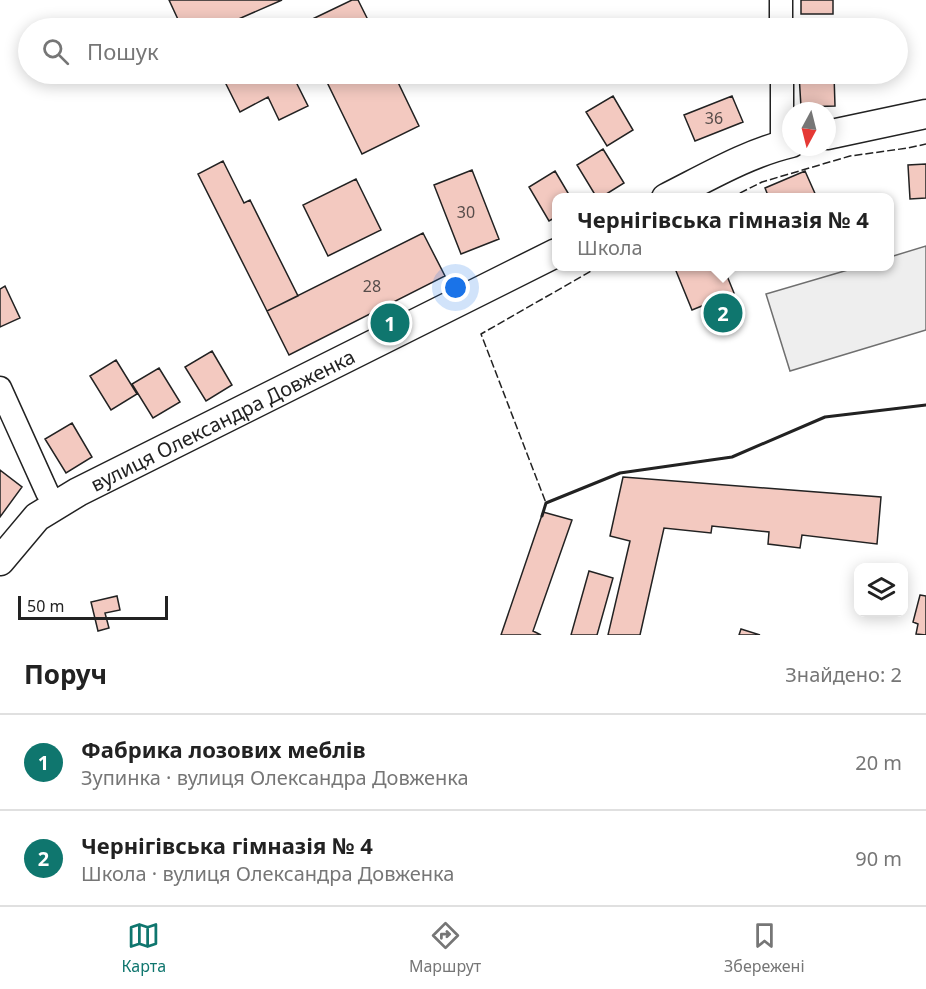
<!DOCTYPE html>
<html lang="uk">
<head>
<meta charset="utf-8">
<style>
  body { margin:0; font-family:"Noto Sans",sans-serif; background:#f6f6f6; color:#222 }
  .controls { position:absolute; right:18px; bottom:18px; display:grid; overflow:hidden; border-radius:12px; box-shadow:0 3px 15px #0003 }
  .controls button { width:54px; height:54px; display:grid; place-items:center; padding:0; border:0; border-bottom:2px solid #e0e0e0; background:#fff; color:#222; font:30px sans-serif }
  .compass { position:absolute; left:782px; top:102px; width:54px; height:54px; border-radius:50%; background:#fff; box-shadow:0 3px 15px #0003; rotate:187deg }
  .scale { position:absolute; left:18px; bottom:15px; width:150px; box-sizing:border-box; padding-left:6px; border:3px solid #222; border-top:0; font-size:16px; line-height:21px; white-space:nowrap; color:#222; -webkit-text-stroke:4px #fff; paint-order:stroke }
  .you { position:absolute; left:456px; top:288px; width:21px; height:21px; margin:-15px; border:4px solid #fff; border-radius:50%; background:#1a73e8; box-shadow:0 0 0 9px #1a73e833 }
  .badge { display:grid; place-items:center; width:39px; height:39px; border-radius:50%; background:#0f766e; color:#fff; font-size:20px; font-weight:700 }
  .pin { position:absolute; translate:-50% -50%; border:3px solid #fff; box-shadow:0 2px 6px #0006 }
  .popup { position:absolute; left:552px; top:193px; width:342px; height:78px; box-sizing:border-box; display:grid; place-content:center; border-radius:12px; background:#fff; filter:drop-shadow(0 2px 4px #0005); font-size:20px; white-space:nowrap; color:#767676 }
  .popup b { font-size:22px; color:#222 }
  .popup::after { content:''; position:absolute; left:50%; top:100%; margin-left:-12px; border:12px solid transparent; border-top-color:#fff }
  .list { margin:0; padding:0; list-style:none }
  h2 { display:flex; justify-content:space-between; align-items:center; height:78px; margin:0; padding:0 24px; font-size:26px }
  h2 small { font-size:20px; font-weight:400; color:#767676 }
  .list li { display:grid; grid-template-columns:39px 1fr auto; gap:18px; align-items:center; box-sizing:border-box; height:96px; padding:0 24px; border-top:2px solid #e0e0e0 }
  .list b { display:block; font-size:22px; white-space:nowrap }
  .list p { margin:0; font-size:20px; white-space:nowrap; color:#767676 }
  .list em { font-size:20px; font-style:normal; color:#767676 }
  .icon { flex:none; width:33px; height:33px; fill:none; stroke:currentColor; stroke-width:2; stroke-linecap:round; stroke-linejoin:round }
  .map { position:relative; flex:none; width:926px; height:635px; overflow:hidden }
  .search { position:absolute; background:#fff; box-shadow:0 3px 15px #0003; left:18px; right:18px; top:18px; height:66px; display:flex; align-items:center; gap:15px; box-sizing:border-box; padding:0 21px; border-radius:33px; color:#767676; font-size:22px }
  .sheet { height:270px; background:#fff }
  nav { display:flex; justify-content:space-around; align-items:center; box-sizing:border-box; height:84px; border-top:2px solid #e0e0e0; background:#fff; font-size:16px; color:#767676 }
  nav a { display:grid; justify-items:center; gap:3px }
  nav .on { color:#0f766e }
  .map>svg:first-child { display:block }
  .green { fill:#eee; stroke:#6f6f6f; stroke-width:1.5 }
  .building { fill:#f3c9c0; stroke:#222; stroke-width:1.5 }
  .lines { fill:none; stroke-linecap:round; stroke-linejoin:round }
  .minor-casing { stroke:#222; stroke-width:25 }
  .major-casing { stroke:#222; stroke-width:31 }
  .minor { stroke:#fff; stroke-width:22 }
  .major { stroke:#fff; stroke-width:28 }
  .fence { stroke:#222; stroke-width:1.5; stroke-dasharray:8 3; stroke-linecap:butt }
  .wall { stroke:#222; stroke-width:3 }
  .labels { text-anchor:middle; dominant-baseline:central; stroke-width:4.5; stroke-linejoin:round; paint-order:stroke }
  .number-label { font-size:16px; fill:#564c4a }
  .street-label { font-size:20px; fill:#222; stroke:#fff }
</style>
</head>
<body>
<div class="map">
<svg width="926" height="635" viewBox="0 0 926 635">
  <rect width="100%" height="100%" fill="#fff"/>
  <path class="green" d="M926 246V330L790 371 766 294 858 267 890 266V257Z"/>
  <path class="building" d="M169 0H282L218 28H182Z
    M352 0H358L372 28H301L300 25Z
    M801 0H833V14H801Z
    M221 74H292L308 106 279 120 268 97 240 112Z
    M323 74H394L419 126 362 154Z
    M799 74H834L835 106 801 107Z
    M613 96 633 130 607 146 586 112Z
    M732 96 743 122 695 141 684 115Z
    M603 149 624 183 600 198H597L577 165Z
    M223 161 244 203 250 200 298 296 267 311 198 174Z
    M926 164V198L910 199 908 165Z
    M472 170 499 239 461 254 434 185Z
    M555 171 571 198H556V217L549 221 529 187Z
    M805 171 817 198H769L765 188Z
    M356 179 381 230 328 256 303 205Z
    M423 233 445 276 289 355 267 311Z
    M674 266H723L734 293 692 310Z
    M5 286 20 318 0 327V289Z
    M212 351 232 385 206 401 185 367Z
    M116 360 137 394 111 410 90 376Z
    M159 368 180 402 153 418 132 384Z
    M72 423 92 457 66 473 45 439Z
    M0 470 22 487 0 517Z
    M623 477 881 497 877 544 802 535 800 548 768 544 769 532 712 526 711 533 664 528 640 635H608L630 541 610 536Z
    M543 512 572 520 533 631 541 635H501Z
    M589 571 613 578 597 635H571Z
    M920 595 926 596V635L916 634 918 624 913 622Z
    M117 596 120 610 105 613 109 628 98 631 91 602Z
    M741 629 760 635H739Z"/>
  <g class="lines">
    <defs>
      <path id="minor" d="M781 0V28
        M782 74V145
        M0 388 47 492 55 505"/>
      <g id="major">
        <path d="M827 135 926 114"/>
        <path d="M666 198C706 178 748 153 791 143"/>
        <path id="s1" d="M0 561 37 517 78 492 556 253"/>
      </g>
    </defs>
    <use href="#minor" class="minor-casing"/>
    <use href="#major" class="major-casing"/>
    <use href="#minor" class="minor"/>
    <use href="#major" class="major"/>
    <path class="fence" d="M730 198 762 182 850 156 908 148 926 144
      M600 266 481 334 546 503 620 473 732 457 825 417 926 405"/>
    <path class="wall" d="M542 516 546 503 620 473 732 457 825 417 926 405"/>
  </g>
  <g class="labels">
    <g class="number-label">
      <text x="714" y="118">36</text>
      <text x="466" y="212">30</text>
      <text x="372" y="286">28</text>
    </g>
    <g class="street-label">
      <text stroke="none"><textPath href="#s1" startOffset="267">вулиця Олександра Довженка</textPath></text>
    </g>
  </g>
</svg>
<div class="controls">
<button><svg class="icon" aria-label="layers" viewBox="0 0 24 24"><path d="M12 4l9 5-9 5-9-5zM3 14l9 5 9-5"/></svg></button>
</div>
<svg class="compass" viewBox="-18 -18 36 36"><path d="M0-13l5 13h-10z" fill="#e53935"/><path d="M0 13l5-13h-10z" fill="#767676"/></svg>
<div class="scale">50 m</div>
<div class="you"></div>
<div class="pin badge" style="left:390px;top:323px">1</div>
<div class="pin badge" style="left:723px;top:313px">2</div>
<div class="popup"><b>Чернігівська гімназія № 4</b>Школа</div>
<div class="search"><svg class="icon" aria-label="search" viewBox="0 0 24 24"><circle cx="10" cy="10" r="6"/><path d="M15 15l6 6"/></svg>Пошук</div>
</div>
<section class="sheet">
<h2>Поруч<small>Знайдено: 2</small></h2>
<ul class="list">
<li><span class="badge">1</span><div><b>Фабрика лозових меблів</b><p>Зупинка · вулиця Олександра Довженка</p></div><em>20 m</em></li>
<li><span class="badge">2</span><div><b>Чернігівська гімназія № 4</b><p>Школа · вулиця Олександра Довженка</p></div><em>90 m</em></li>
</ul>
</section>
<nav>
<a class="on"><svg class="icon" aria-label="map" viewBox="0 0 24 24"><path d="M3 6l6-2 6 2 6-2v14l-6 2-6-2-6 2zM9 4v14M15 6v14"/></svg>Карта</a>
<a><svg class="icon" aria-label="directions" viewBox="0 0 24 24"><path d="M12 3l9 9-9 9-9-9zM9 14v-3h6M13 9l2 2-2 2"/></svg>Маршрут</a>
<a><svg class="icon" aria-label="saved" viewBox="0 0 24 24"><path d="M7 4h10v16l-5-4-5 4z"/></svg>Збережені</a>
</nav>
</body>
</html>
